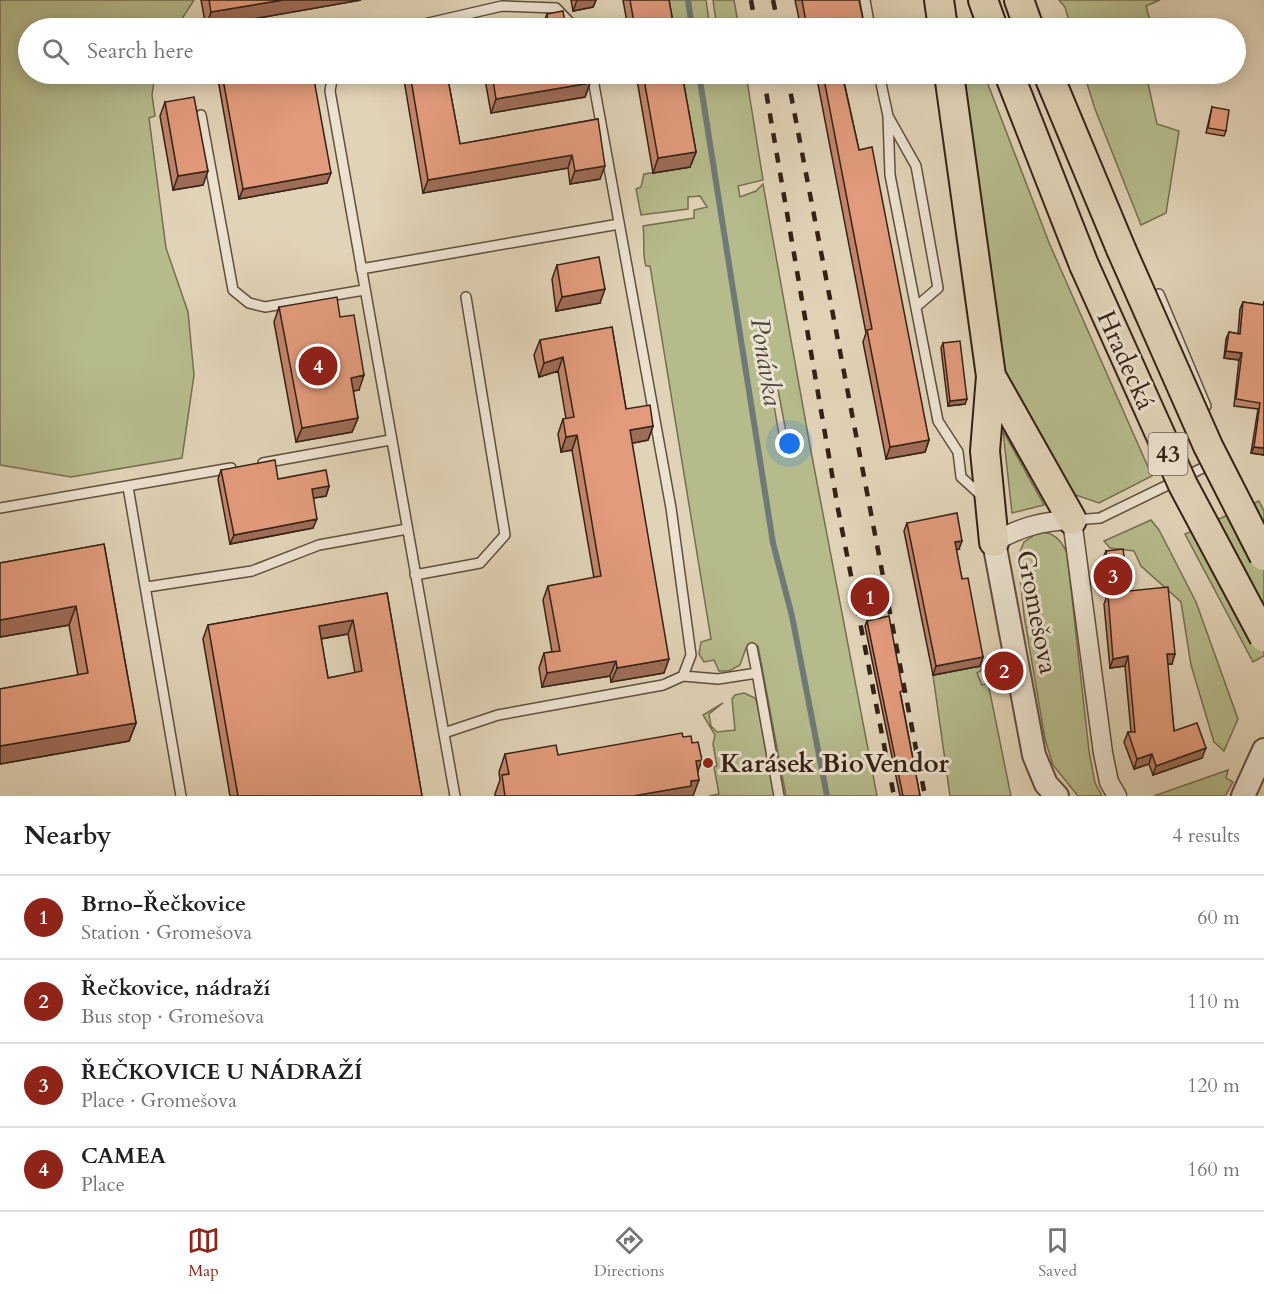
<!DOCTYPE html>
<html lang="en">
<head>
<meta charset="utf-8">
<style>
  body { margin:0; font-family:Cardo,serif; background:#f6f6f6; color:#202124 }
  .you { position:absolute; left:790px; top:444px; width:21px; height:21px; margin:-15px; border:4px solid #fff; border-radius:50%; background:#1a73e8; box-shadow:0 0 0 9px #1a73e833 }
  .badge { display:grid; place-items:center; width:39px; height:39px; border-radius:50%; background:#8f2418; color:#fff; font-size:20px; font-weight:700 }
  .pin { position:absolute; translate:-50% -50%; border:3px solid #fff; box-shadow:0 2px 6px #0006 }
  .list { margin:0; padding:0; list-style:none }
  h2 { display:flex; justify-content:space-between; align-items:center; height:78px; margin:0; padding:0 24px; font-size:26px }
  h2 small { font-size:20px; font-weight:400; color:#757577 }
  .list li { display:grid; grid-template-columns:39px 1fr auto; gap:18px; align-items:center; box-sizing:border-box; height:84px; padding:0 24px; border-top:2px solid #e0e0e0 }
  .list b { display:block; font-size:22px; white-space:nowrap }
  .list p { margin:0; font-size:20px; white-space:nowrap; color:#757577 }
  .list em { font-size:20px; font-style:normal; color:#757577 }
  .icon { flex:none; width:33px; height:33px; fill:none; stroke:currentColor; stroke-width:2; stroke-linecap:round; stroke-linejoin:round }
  .map { position:relative; flex:none; width:1264px; height:796px; overflow:hidden }
  .search { position:absolute; background:#fff; box-shadow:0 3px 15px #0003; left:18px; right:18px; top:18px; height:66px; display:flex; align-items:center; gap:15px; box-sizing:border-box; padding:0 21px; border-radius:33px; color:#757577; font-size:22px }
  .sheet { height:414px; background:#fff }
  nav { display:flex; justify-content:space-around; align-items:center; box-sizing:border-box; height:84px; border-top:2px solid #e0e0e0; background:#fff; font-size:16px; color:#757577 }
  nav a { display:grid; justify-items:center; gap:3px }
  nav .on { color:#8f2418 }
  .map>svg:first-child { display:block }
  .green { fill:#b6bb8c; stroke:#766e51; stroke-width:1.5; fill-rule:evenodd }
  .lines { fill:none; stroke-linecap:round; stroke-linejoin:round }
  .stream { stroke:#6f7a76; stroke-width:6 }
  .service-casing { stroke:#604e3e; stroke-width:12 }
  .minor-casing { stroke:#604e3e; stroke-width:21 }
  .tertiary-casing { stroke:#604e3e; stroke-width:26 }
  .trunk-casing { stroke:#352116; stroke-width:32 }
  .service { stroke:#ece2d0; stroke-width:9 }
  .minor { stroke:#ece2d0; stroke-width:18 }
  .tertiary { stroke:#ece2d0; stroke-width:22 }
  .trunk { stroke:#e1d3b7; stroke-width:28 }
  .rail { stroke:#352116; stroke-width:4.5; stroke-dasharray:10 10; stroke-linecap:butt }
  .trunk-bridge-casing { stroke:#352116; stroke-width:32; stroke-linecap:butt }
  .trunk-bridge { stroke:#e1d3b7; stroke-width:28 }
  .wall { fill:#c2856b; stroke:#352116; stroke-width:1.5; fill-rule:evenodd }
  .shaded-wall { fill:#9e6c57; stroke:#352116; stroke-width:1.5 }
  .building { fill:#e29b7c; stroke:#352116; stroke-width:1.5; fill-rule:evenodd }
  .poi-dot { fill:#8f2418; stroke:#ece2d0; stroke-width:2 }
  .labels { text-anchor:middle; dominant-baseline:central; stroke-width:6; stroke-linejoin:round; paint-order:stroke }
  .shield { fill:#ece2d0; stroke:#6c5b4e; stroke-width:1.5 }
  .shield-label { font-size:24px; font-weight:bold; fill:#352116 }
  .street-label { font-size:26px; fill:#352116; stroke:#ece2d0 }
  .poi-label { font-size:26px; font-weight:bold; fill:#352116; stroke:#ece2d0; text-anchor:start }
  .water-label { font-size:27px; font-style:italic; fill:#4d463e; stroke:#ece2d0 }
</style>
</head>
<body>
<div class="map">
<svg width="1264" height="796" viewBox="0 0 1264 796">
  <rect width="100%" height="100%" fill="#e1d3b7"/>
  <filter id="stains"><feTurbulence type="fractalNoise" baseFrequency=".00333" numOctaves="4"/><feColorMatrix values="0 0 0 0 .2 0 0 0 0 .09 0 0 0 0 .02 0 0 0 .5 -.17"/></filter>
  <radialGradient id="worn" r=".72"><stop offset=".6" stop-color="#630" stop-opacity="0"/><stop offset="1" stop-color="#630" stop-opacity=".3"/></radialGradient>
  <path class="green" d="M0 0H194L176 28H28V74H155L152 95 155 116 149 118 166 248 188 312 194 375 182 458 71 477 0 465Z
    M661 0H706L710 28H666Z
    M713 0H734L739 28H717Z
    M1059 0H1160L1146 6 1152 28H1071L1065 7Z
    M674 74H746L763 180 738 186 740 197 756 191 763 184 810 446 877 796H786L758 646 746 648 740 665 729 671H719L714 660 704 662 699 654 701 642 711 639 650 266H646C642 255 645 239 643 226L694 218V210L707 207 700 196 688 197V209L641 215 636 189 641 187 644 174 690 167ZM770 381 777 384 786 432 779 435Z
    M963 74H984L1050 245 1152 476 1099 503 1067 492 1008 387 996 323Z
    M1084 74H1146L1157 124 1179 131 1166 213 1141 225 1095 109Z
    M1003 431 1044 505 1012 513Z
    M1259 501 1264 511V656L1253 662 1185 534Z
    M1151 520 1159 530 1196 602 1238 719 1224 751 1214 742 1191 665 1181 602 1141 566 1134 551 1110 548 1104 541Z
    M1039 532C1054 532 1061 540 1067 553L1089 751 1095 783 1102 796H1078L1053 765 1045 739 1024 616 1018 556 1024 542Z
    M980 666 982 670 977 673 982 685 988 683 1011 796H950L933 675Z
    M744 693 755 698 757 703 775 796H709L719 794 714 767 717 766 713 744 715 735 703 715 723 703 709 714 711 726 717 732 735 730 732 699 735 695Z
    M1228 770 1226 778 1233 782 1225 796H1154Z"/>
  <g class="lines">
    <path class="stream" d="M688 0 692 28
      M699 74 773 543 792 616 827 796"/>
    <defs>
      <path id="service" d="M865 0 870 28
        M407 28 502 6 556 8 575 28
        M333 74 330 91 455 796
        M879 74 888 116 890 175 938 421 958 452 961 477 983 497
        M201 115 233 290 249 303 265 307 364 290
        M889 118 916 166 938 288 917 306
        M361 269 619 224
        M1159 294 1206 406
        M263 463 390 440
        M128 487 181 796
        M0 508 231 468
        M1075 520 1100 518 1213 463
        M415 575 480 563 505 535 466 297
        M147 587 252 571 319 545 407 529
        M752 648 757 673
        M683 676 718 679 757 673 779 796
        M444 733 498 715 663 685 683 676 691 655 671 508 592 74"/>
      <path id="minor" d="M994 542C1021 527 1042 521 1072 520L1103 753 1109 782 1117 796"/>
      <path id="tertiary" d="M994 542 1034 755 1046 784 1057 796
        M1243 796 1264 750"/>
      <path id="trunk" d="M939 0 943 28
        M983 0 993 28
        M1019 0 1029 28
        M949 74 991 376 985 451 994 542
        M1009 74 1084 265
        M1048 74 1121 249
        M991 376 1072 520"/>
    </defs>
    <use href="#service" class="service-casing"/>
    <use href="#minor" class="minor-casing"/>
    <use href="#tertiary" class="tertiary-casing"/>
    <use href="#trunk" class="trunk-casing"/>
    <use href="#service" class="service"/>
    <use href="#minor" class="minor"/>
    <use href="#tertiary" class="tertiary"/>
    <use href="#trunk" class="trunk"/>
    <path class="rail" d="M751 0 756 28
      M773 0 779 28
      M763 74 838 509 894 796
      M787 74 925 796"/>
    <defs>
      <path id="trunk-bridge" d="M1121 249 1208 446 1264 556
        M1084 265 1183 485 1264 637"/>
    </defs>
    <use href="#trunk-bridge" class="trunk-bridge-casing"/>
    <use href="#trunk-bridge" class="trunk-bridge"/>
  </g>
  <path class="wall" d="M201 0H361L206 27Z
    M571 0H596L593 7 573 11Z
    M623 0H669L674 28H628Z
    M795 0H859L862 28H801Z
    M547 14 566 28H532L534 23 544 22Z
    M217 74H313L327 183 239 199Z
    M403 74H447L460 144 598 119 600 179 570 184 568 168 423 193Z
    M484 74H589L590 83 585 97 491 113Z
    M636 74H682L696 152 690 167 653 173Z
    M816 74H858L843 77 859 150 929 440 925 452 886 459 863 342 866 333Z
    M165 102 203 185 173 190 160 116Z
    M1212 107 1226 131 1224 136 1206 133Z
    M557 265 600 303 556 311 552 279Z
    M1264 301V455L1251 453 1258 409 1234 406 1239 360 1224 358 1226 339 1229 332 1238 334 1240 309 1243 302 1263 305Z
    M279 307 340 317 359 390 353 391 358 418 352 432 296 442 274 322Z
    M612 327 626 409 653 426 648 440 632 443 664 673 611 682 610 676 542 687 539 668 544 653 552 652 543 600 548 586 594 578 572 450 561 452 558 434 563 419H566L558 371 539 377 534 355 540 340Z
    M943 343 965 404 948 406 941 348Z
    M221 470 278 479 329 486 326 496 313 498V528L230 544 218 479Z
    M907 523 959 549 956 550 962 579 983 657 980 666 933 675 904 531Z
    M104 544 136 723 129 741 0 764V689L78 675 69 625 0 637V563Z
    M1106 551 1172 664H1167L1174 731 1202 758 1153 775 1149 764 1134 769 1124 742 1128 732H1131L1125 666 1110 668 1104 604 1107 596 1102 561Z
    M387 593 422 796H230L203 639 208 625ZM348 634 355 673 328 678 321 639Z
    M867 621 901 696 920 796H900L865 626Z
    M683 737 698 771 693 796H495V794L500 780 499 772 505 754 558 755Z"/>
  <path class="shaded-wall" d="M283 0H361L206 27 211 12Z
    M577 0H596L593 7 573 11Z
    M864 24 862 28H857L858 25Z
    M838 74H858L836 78Z
    M590 83 585 97 491 113 496 99Z
    M696 152 690 167 653 173 658 158Z
    M572 155 568 168 423 193 428 180Z
    M605 166 600 179 570 184 575 171Z
    M208 171 203 185 173 190 178 176Z
    M331 173 327 183 239 199 243 189Z
    M605 289 600 303 556 311 562 297Z
    M1226 351 1242 353 1239 360 1224 358Z
    M563 357 558 371 539 377 544 363Z
    M364 375 359 390 345 392 351 378Z
    M967 399 965 404 948 406 950 401Z
    M358 418 352 432 296 442 302 428Z
    M653 426 648 440 624 445 630 430Z
    M577 435 572 450 561 452 566 437Z
    M929 440 925 452 886 459 890 447Z
    M1254 447 1264 448V455L1251 453Z
    M329 486 326 496 308 499 312 489Z
    M317 519 313 528 230 544 234 535Z
    M962 541 959 549 952 550 955 542Z
    M76 606 69 625 0 637V620Z
    M353 620 348 634 314 640 319 626Z
    M1167 654H1175L1172 664H1163Z
    M1128 656 1125 666 1110 668 1113 659Z
    M983 657 980 666 933 675 936 666Z
    M669 659 664 673 611 682 617 668Z
    M616 661 610 676 542 687 547 673Z
    M136 723 129 741 0 764V746Z
    M1206 748 1202 758 1153 775 1156 766Z
    M1152 754 1149 764 1134 769 1137 759Z
    M702 760 695 779 696 761Z
    M699 780 693 796H633L691 781Z"/>
  <path class="building" d="M209 0H283L211 12Z
    M630 0H669L674 28H635Z
    M802 0H859L864 24 858 25 859 28H807Z
    M563 11 566 28H535L534 23 548 21 547 14Z
    M222 74H313L331 173 243 189Z
    M410 74H447L460 144 598 119 605 166 575 171 572 155 428 180Z
    M492 74H589L590 83 496 99Z
    M643 74H682L696 152 658 158Z
    M823 74H842L859 150 872 147 929 440 890 447 867 330 872 329Z
    M194 97 208 171 178 176 165 102Z
    M1212 107 1229 110 1226 131 1208 128Z
    M599 257 605 289 562 297 557 265Z
    M337 297 340 317 354 315 364 375 351 378 358 418 302 428 279 307Z
    M1243 302 1264 305V448L1254 447 1260 403 1236 399 1242 353 1226 351 1229 332 1240 334Z
    M612 327 626 409 650 405 653 426 630 430 669 659 617 668 616 661 547 673 544 653 560 651 548 586 601 576 577 435 566 437 563 419 574 417 563 357 544 363 540 340Z
    M960 341 967 399 950 401 943 343Z
    M275 460 278 479 326 470 329 486 312 489 317 519 234 535 221 470Z
    M957 513 962 541 955 542 962 579 968 578 983 657 936 666 907 523Z
    M104 544 136 723 0 746V689L88 673 76 606 0 620V563Z
    M1123 549 1129 591 1168 587 1175 654H1167L1174 731 1197 723 1206 748 1156 766 1152 754 1137 759 1128 732H1135L1128 656 1113 659 1108 594H1112L1106 551Z
    M387 593 422 796H238L208 625ZM353 620 362 671 328 678 319 626Z
    M889 616 903 691 900 692 920 796H903L867 621Z
    M682 733 683 737 691 736 692 743 698 742 702 760 696 761 699 780 691 781V786L633 796H505L502 775 509 774 505 754 556 745 558 755Z"/>
  <circle class="poi-dot" cx="708" cy="763" r="6"/>
  <g class="labels">
    <rect class="shield" x="1148.5" y="433" width="39" height="42" rx="4.5"/>
    <g class="shield-label">
      <text x="1168" y="454">43</text>
    </g>
    <g class="street-label">
      <text transform="translate(1126 360) rotate(66)">Hradecká</text>
      <text transform="translate(1037 612) rotate(79)">Gromešova</text>
    </g>
    <g class="poi-label">
      <text x="720" y="763">Karásek BioVendor</text>
    </g>
    <g class="water-label">
      <text transform="translate(766 362) rotate(81)">Ponávka</text>
    </g>
  </g>
  <rect width="100%" height="100%" filter="url(#stains)"/>
  <rect width="100%" height="100%" fill="url(#worn)"/>
</svg>
<div class="you"></div>
<div class="pin badge" style="left:870px;top:597px">1</div>
<div class="pin badge" style="left:1004px;top:671px">2</div>
<div class="pin badge" style="left:1113px;top:576px">3</div>
<div class="pin badge" style="left:318px;top:366px">4</div>
<div class="search"><svg class="icon" aria-label="search" viewBox="0 0 24 24"><circle cx="10" cy="10" r="6"/><path d="M15 15l6 6"/></svg>Search here</div>
</div>
<section class="sheet">
<h2>Nearby<small>4 results</small></h2>
<ul class="list">
<li><span class="badge">1</span><div><b>Brno-Řečkovice</b><p>Station · Gromešova</p></div><em>60 m</em></li>
<li><span class="badge">2</span><div><b>Řečkovice, nádraží</b><p>Bus stop · Gromešova</p></div><em>110 m</em></li>
<li><span class="badge">3</span><div><b>ŘEČKOVICE U NÁDRAŽÍ</b><p>Place · Gromešova</p></div><em>120 m</em></li>
<li><span class="badge">4</span><div><b>CAMEA</b><p>Place</p></div><em>160 m</em></li>
</ul>
</section>
<nav>
<a class="on"><svg class="icon" aria-label="map" viewBox="0 0 24 24"><path d="M3 6l6-2 6 2 6-2v14l-6 2-6-2-6 2zM9 4v14M15 6v14"/></svg>Map</a>
<a><svg class="icon" aria-label="directions" viewBox="0 0 24 24"><path d="M12 3l9 9-9 9-9-9zM9 14v-3h6M13 9l2 2-2 2"/></svg>Directions</a>
<a><svg class="icon" aria-label="saved" viewBox="0 0 24 24"><path d="M7 4h10v16l-5-4-5 4z"/></svg>Saved</a>
</nav>
</body>
</html>
